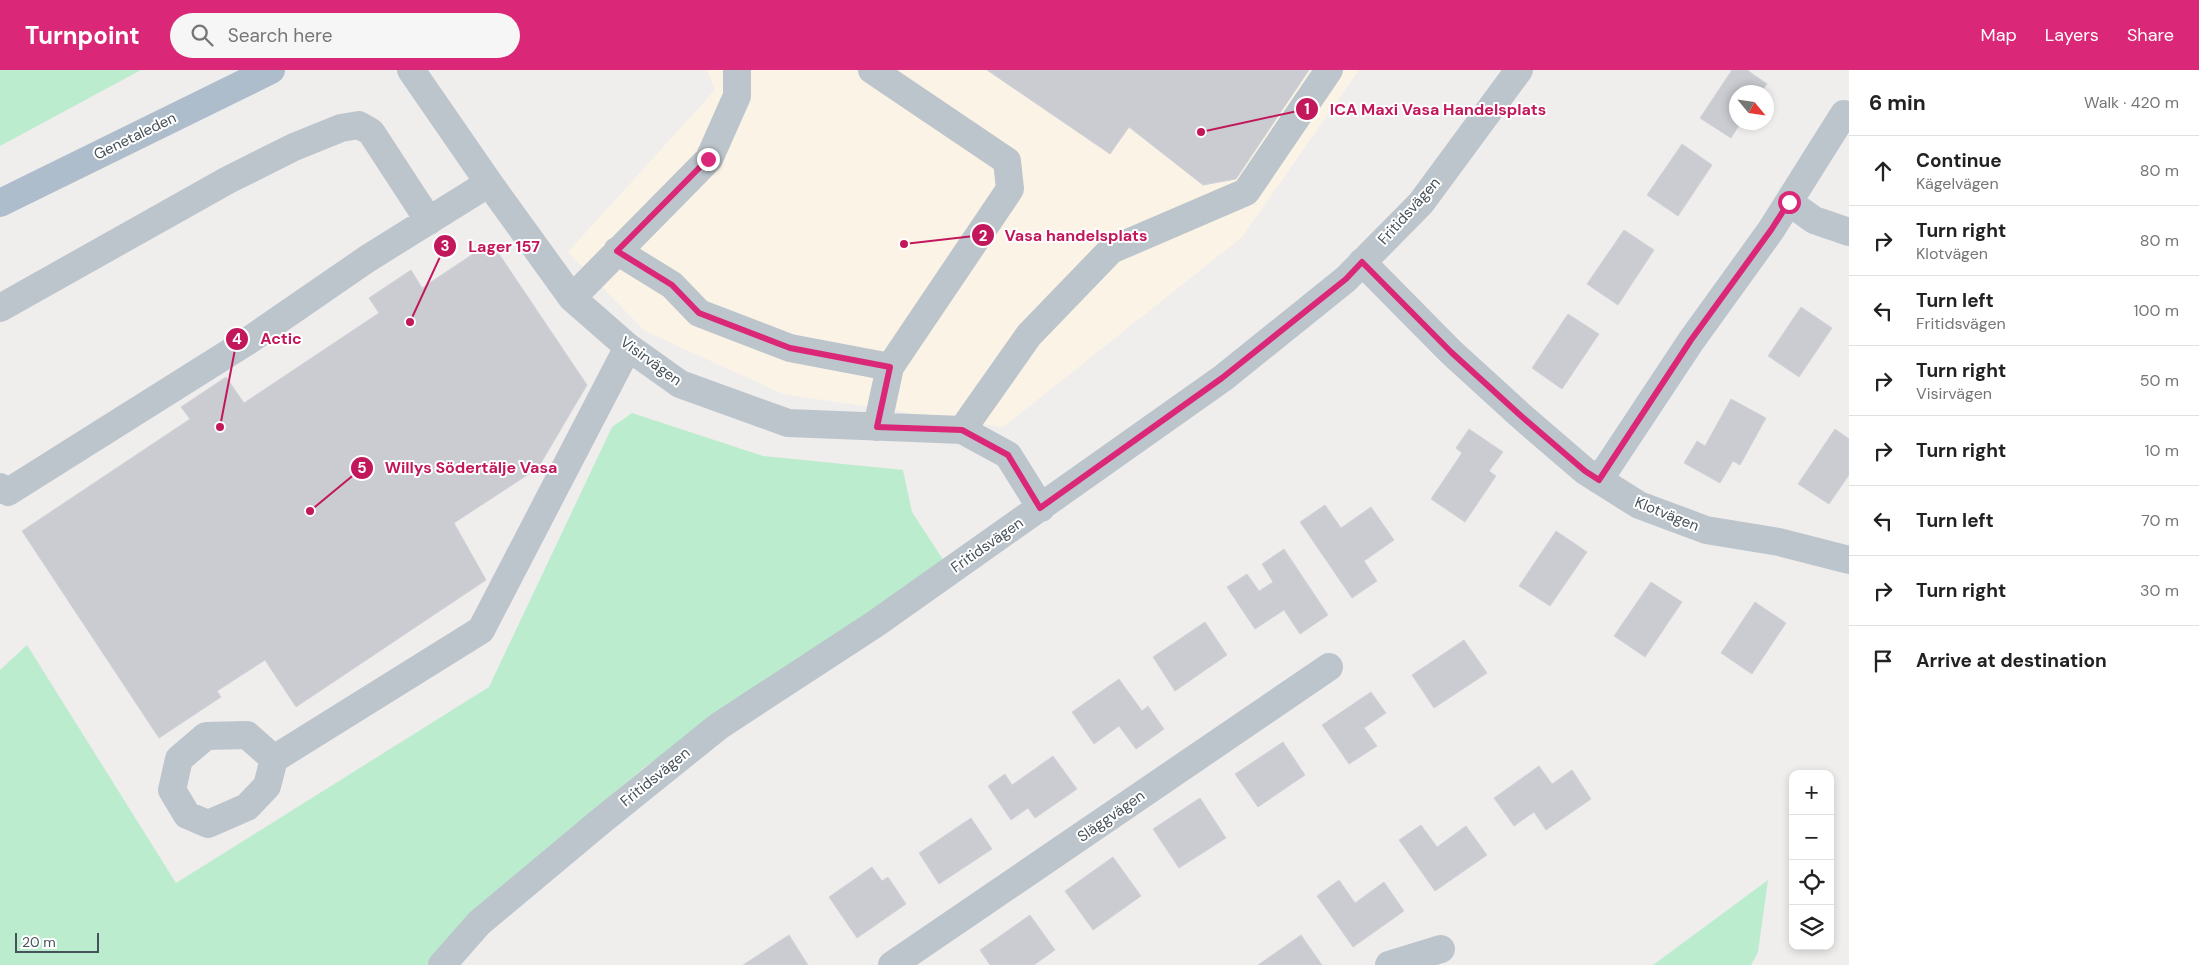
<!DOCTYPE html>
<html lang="en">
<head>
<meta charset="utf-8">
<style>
  body { margin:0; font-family:"DM Sans",sans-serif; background:#f6f6f6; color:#222 }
  .controls { position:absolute; right:15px; bottom:15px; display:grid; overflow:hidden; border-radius:10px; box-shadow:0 2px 8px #0003 }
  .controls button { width:45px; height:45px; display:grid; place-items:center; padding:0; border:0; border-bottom:1px solid #e0e0e0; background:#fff; color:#222; font:25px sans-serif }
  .compass { position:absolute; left:1729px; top:15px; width:45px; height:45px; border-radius:50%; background:#fff; box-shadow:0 2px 8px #0003; rotate:119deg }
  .scale { position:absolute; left:15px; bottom:12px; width:84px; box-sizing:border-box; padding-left:5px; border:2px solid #465159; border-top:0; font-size:14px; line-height:18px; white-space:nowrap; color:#465159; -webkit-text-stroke:4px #fff; paint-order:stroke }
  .stop { position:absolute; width:15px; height:15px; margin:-11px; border:4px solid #db2777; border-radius:50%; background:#fff }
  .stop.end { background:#db2777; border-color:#fff; box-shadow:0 1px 5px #0008 }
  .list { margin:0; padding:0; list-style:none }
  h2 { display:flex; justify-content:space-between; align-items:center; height:65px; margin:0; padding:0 20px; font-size:21px }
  h2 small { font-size:16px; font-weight:400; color:#767676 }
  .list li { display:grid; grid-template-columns:32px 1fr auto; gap:15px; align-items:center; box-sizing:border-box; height:70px; padding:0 20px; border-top:1px solid #e0e0e0 }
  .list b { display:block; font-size:19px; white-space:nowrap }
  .list p { margin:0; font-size:16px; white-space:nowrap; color:#767676 }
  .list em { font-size:16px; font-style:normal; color:#767676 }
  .icon { flex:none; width:28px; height:28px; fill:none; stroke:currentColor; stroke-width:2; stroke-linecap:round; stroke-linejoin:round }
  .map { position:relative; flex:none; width:1849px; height:895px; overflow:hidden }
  header { display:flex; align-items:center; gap:30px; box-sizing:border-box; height:70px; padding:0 25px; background:#db2777; color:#fff }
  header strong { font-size:24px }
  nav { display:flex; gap:28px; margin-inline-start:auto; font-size:18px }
  .search { width:350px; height:45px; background:#f6f6f6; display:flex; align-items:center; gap:12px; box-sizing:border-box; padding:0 18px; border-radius:28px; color:#767676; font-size:19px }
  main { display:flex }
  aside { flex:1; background:#fff }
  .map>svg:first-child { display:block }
  .commercial { fill:#fbf4e6 }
  .green { fill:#bcecce }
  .building { fill:#caccd2; stroke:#d1d3d8 }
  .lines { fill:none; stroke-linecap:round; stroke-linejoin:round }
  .minor { stroke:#bcc5cc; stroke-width:28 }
  .major { stroke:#aebdcb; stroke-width:28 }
  .route { stroke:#db2777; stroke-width:6 }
  .labels { text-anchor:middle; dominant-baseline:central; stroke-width:4; stroke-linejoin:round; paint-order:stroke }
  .street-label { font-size:15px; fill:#465159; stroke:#fff }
  .leader { fill:none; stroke:#c2185b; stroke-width:2 }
  .callout-dot { fill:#c2185b; stroke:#fff; stroke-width:2 }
  .mark-label { font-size:15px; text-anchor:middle; font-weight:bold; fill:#fff }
  .callout-label { font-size:16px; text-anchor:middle; font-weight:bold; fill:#c2185b; stroke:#fff; stroke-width:4; stroke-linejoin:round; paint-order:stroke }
</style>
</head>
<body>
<header>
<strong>Turnpoint</strong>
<div class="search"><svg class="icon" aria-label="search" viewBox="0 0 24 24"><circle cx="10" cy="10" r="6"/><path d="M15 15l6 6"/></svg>Search here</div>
<nav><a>Map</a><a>Layers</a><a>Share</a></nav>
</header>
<main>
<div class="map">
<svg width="1849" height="895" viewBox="0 0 1849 895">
  <rect width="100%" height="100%" fill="#f0eded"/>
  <path class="commercial" d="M707 0H1359L1242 167 1003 357 783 324 645 261 568 182 715 20Z"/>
  <path class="green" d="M0 0H141L0 76Z
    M632 343 763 386 903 400 912 442 946 494 646 696 474 840 431 895H0V600L27 575 176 813 489 617 612 357Z
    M1768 810 1758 882 1751 895H1653Z"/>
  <path class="building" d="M987 0H1309L1236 109 1203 115 1129 57 1110 84Z
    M1732 0H1747L1767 14 1761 22H1736V52H1741L1731 68 1700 48Z
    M1682 74 1712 95 1678 146 1647 125Z
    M1624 160 1654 180 1618 235 1587 214Z
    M491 172 587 315 538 398 454 453 486 510 296 637 265 590 217 621 221 627 159 668 22 461 190 349 181 337 226 307 244 333 379 243 369 228 411 200 422 218Z
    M1801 237 1832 258 1799 307 1768 286Z
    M1568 244 1599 264 1562 319 1532 298Z
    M1731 329 1766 348 1740 395 1733 391 1720 413 1684 393 1697 371 1705 376Z
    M1469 359 1503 382 1489 401 1496 406 1465 452 1431 429 1462 383 1456 378Z
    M1835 359 1849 369V405L1829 434 1798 414Z
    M1325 435 1341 458 1371 437 1394 470 1364 491 1377 511 1352 528 1300 452Z
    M1556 461 1587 482 1550 536 1519 516Z
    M1284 479 1328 545 1300 564 1284 540 1255 559 1227 517 1247 504 1259 521 1273 512 1262 494Z
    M1651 512 1682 532 1645 587 1614 566Z
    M1755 532 1786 553 1752 604 1721 583Z
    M1205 552 1227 585 1175 621 1153 587Z
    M1464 570 1487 603 1434 638 1412 605Z
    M1119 609 1142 641 1148 636 1164 659 1136 679 1119 656 1094 674 1072 642Z
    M1371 622 1386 643 1364 658 1377 676 1349 694 1322 655Z
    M1283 672 1305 705 1258 737 1235 704Z
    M1053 686 1077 719 1035 748 1028 738 1011 750 988 716 1005 704 1012 715Z
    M1539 696 1552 714 1572 700 1591 729 1546 760 1534 742 1514 756 1494 728Z
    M1200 728 1226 768 1179 798 1153 759Z
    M971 748 992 779 939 814 919 783Z
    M1421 755 1437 777 1466 756 1487 785 1435 821 1399 770Z
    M1113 787 1141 826 1093 860 1065 821Z
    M872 797 882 811 888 807 906 834 857 868 829 827Z
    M1339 810 1355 833 1384 812 1404 841 1353 877 1317 826Z
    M1030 845 1055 880 1034 895H990L980 880Z
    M789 865 808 895H743Z
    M1301 865 1322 895H1258Z"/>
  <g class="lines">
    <path class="minor" d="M411 0 489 113 572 228 628 277 680 314 788 353 962 360 1008 385 1041 438
      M872 0 1007 91 1010 119 890 297 877 357
      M1789 132 1814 150 1849 162
      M617 181 672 215 699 243 790 278 890 297
      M1362 192 1451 282 1520 345 1585 401 1639 435 1706 460 1779 472 1849 490
      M572 228 709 89 737 26V0
      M0 238 228 110 294 77 341 58 359 55 371 62 429 151
      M962 360 1029 265 1111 180 1246 122 1329 0
      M1599 410 1691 271 1771 160 1844 44
      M0 417 8 422 248 271 367 189 489 113
      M274 689 247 665 206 666 179 689 172 720 187 745 208 754 247 737 267 716 274 689 481 560 628 277
      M442 895 479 853 601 751 719 656 875 554 1223 308 1346 209 1421 133 1519 0
      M892 895 1329 597
      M1389 895 1441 879"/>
    <path class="major" d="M0 133 271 0"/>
  </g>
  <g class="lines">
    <path class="route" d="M708 89 617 181 672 215 699 243 790 278 890 297 877 357 962 360 1008 385 1040 438 1222 308 1346 209 1362 192 1451 282 1520 345 1585 401 1599 410 1691 270 1771 160 1789 132"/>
  </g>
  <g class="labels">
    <g class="street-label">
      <text transform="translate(135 66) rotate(-26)">Genetaleden</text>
      <text transform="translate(1409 141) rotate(-48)">Fritidsvägen</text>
      <text transform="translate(651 291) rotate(36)">Visirvägen</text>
      <text transform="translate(1667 444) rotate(22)">Klotvägen</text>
      <text transform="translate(987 475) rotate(-35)">Fritidsvägen</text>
      <text transform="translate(655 707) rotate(-39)">Fritidsvägen</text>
      <text transform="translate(1111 746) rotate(-35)">Släggvägen</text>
    </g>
  </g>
  <path class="leader" d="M1201 62L1307 39M904 174L983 165M410 252L445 176M220 357L237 269M310 441L362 398"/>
  <g class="callout-dot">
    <circle cx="1201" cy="62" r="5"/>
    <circle cx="904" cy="174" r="5"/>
    <circle cx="410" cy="252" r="5"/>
    <circle cx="220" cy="357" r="5"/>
    <circle cx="310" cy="441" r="5"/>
    <circle cx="1307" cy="39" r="12"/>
    <circle cx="983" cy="165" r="12"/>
    <circle cx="445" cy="176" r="12"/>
    <circle cx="237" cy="269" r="12"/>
    <circle cx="362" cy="398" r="12"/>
  </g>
  <g class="mark-label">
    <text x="1307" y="44">1</text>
    <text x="983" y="171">2</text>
    <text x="445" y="181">3</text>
    <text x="237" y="274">4</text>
    <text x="362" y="403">5</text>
  </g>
  <g class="callout-label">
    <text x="1438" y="45">ICA Maxi Vasa Handelsplats</text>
    <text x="1076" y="171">Vasa handelsplats</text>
    <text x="504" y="182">Lager 157</text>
    <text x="281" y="274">Actic</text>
    <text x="471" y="403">Willys Södertälje Vasa</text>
  </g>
</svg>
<div class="controls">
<button>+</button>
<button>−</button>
<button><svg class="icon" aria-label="locate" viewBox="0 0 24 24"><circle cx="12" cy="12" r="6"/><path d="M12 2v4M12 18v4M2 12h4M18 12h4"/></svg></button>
<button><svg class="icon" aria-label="layers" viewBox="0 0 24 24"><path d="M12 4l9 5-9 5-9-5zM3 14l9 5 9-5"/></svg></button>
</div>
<svg class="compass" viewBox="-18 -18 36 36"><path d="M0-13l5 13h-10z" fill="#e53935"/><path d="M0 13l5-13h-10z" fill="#767676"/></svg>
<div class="scale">20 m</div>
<div class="stop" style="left:1789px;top:132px"></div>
<div class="stop end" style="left:708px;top:89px"></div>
</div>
<aside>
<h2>6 min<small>Walk · 420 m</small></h2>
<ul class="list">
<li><svg class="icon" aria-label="ahead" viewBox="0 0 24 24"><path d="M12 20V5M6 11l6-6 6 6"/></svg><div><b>Continue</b><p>Kägelvägen</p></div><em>80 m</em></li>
<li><svg class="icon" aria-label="right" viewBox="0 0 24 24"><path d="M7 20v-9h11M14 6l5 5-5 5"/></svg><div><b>Turn right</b><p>Klotvägen</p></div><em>80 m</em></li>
<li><svg class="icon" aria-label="left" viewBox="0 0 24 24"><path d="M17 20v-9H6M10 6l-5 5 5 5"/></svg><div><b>Turn left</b><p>Fritidsvägen</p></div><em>100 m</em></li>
<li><svg class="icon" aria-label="right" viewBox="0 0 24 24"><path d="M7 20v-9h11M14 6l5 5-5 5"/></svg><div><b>Turn right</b><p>Visirvägen</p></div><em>50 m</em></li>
<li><svg class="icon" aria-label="right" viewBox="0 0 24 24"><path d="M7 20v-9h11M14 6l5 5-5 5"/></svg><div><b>Turn right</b></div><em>10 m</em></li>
<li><svg class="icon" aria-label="left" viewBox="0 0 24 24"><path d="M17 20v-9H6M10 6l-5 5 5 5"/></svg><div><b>Turn left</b></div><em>70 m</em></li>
<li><svg class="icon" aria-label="right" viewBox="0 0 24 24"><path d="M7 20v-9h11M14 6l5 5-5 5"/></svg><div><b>Turn right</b></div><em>30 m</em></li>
<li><svg class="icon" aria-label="arrive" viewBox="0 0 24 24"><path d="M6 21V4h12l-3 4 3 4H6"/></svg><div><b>Arrive at destination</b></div></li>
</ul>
</aside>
</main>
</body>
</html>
